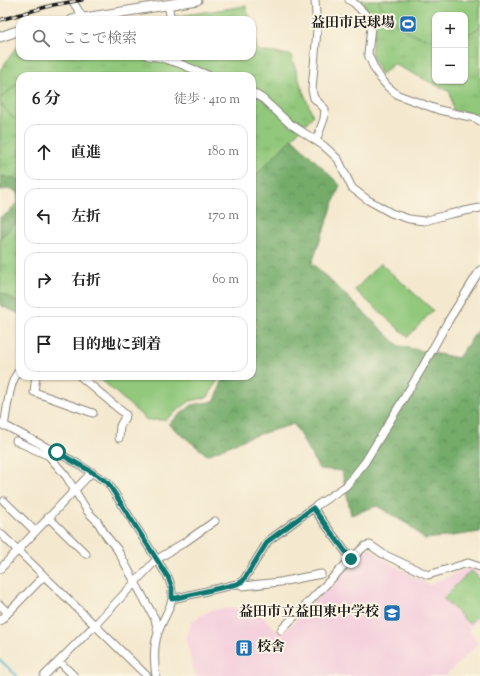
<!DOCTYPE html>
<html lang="ja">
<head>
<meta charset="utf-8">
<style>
  body { margin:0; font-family:"Sorts Mill Goudy","Noto Serif JP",serif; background:#f6f6f6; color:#222 }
  .controls { position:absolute; right:12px; top:12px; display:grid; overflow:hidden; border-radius:8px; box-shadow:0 1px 3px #0004 }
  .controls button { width:36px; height:36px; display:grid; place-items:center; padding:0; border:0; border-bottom:1px solid #e0e0e0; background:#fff; color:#222; font:20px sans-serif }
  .stop { position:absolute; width:12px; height:12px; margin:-9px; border:3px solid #0f766e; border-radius:50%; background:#fff }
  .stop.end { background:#0f766e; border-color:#fff; box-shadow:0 1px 4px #0008 }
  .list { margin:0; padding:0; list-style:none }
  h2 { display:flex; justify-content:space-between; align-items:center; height:52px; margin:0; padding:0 16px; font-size:17px }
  h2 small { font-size:13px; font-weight:400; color:#767676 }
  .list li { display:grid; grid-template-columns:26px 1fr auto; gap:12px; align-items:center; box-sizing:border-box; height:56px; margin:0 8px 8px; padding:0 8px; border:1px solid #e0e0e0; border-radius:12px }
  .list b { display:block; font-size:15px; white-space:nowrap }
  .list em { font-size:13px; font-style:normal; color:#767676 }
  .icon { flex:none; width:22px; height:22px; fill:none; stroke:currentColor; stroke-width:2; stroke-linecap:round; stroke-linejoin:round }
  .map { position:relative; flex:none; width:480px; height:676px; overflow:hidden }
  .search { position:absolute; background:#fff; box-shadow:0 1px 3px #0004; left:16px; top:16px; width:240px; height:44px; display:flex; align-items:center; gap:10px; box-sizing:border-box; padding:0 14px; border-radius:12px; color:#767676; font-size:15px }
  .panel { position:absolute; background:#fff; box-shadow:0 1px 3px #0004; left:16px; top:72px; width:240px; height:308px; border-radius:12px }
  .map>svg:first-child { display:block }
  .built { fill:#f4cfdd }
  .forest { fill:url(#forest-crowns); stroke:#486444 }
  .park { fill:url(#park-tufts); stroke:#56724c; fill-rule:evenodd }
  .pitch { fill:#91c87b; stroke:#56724c }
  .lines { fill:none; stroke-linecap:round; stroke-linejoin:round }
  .stream { stroke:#51b2d0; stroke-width:2 }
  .street-casing { stroke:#888276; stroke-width:9 }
  .secondary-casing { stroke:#888276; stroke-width:11 }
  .street { stroke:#fff; stroke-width:7 }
  .secondary { stroke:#fff; stroke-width:9 }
  .rail-casing { stroke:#1c1c1c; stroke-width:3.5 }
  .rail { stroke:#fcf5e5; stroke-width:2; stroke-dasharray:6; stroke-linecap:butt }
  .route { stroke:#0f766e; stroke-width:5 }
  .labels { text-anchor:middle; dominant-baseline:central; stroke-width:4; stroke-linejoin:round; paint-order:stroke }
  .poi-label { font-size:14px; font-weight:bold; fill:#1c1c1c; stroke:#fcf5e5; text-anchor:end }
</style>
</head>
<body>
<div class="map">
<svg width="480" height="676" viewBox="0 0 480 676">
  <defs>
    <pattern id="forest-crowns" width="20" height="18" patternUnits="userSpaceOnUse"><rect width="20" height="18" fill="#74ac6b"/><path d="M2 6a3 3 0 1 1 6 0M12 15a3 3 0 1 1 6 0" fill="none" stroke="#5e8b57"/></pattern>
    <pattern id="park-tufts" width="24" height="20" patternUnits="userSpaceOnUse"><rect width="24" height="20" fill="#91c87b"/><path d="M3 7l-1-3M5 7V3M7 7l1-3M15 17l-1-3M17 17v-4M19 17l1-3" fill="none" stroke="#7cab6a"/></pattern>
  </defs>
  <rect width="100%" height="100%" fill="#fcf5e5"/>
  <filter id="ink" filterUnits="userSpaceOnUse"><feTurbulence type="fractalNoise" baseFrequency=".025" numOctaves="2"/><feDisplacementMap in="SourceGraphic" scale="8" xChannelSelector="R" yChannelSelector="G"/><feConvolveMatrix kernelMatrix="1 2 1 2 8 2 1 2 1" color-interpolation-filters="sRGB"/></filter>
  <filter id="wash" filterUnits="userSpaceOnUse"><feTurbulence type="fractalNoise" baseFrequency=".012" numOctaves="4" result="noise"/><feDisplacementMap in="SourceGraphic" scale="16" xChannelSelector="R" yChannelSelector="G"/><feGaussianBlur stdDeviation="0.9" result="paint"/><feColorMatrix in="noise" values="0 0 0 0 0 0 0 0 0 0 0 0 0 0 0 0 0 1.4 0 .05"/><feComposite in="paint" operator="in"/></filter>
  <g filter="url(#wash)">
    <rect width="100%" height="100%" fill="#f4e9cf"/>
    <path class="built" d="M368 547 382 558 429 585 472 566 480 575V617L468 630 479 643 445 676H195L186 640 192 621 211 610 244 607 261 615 282 635Z"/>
    <path class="forest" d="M252 103 257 104 340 185 312 263 399 346 458 358 480 327V532L445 537 424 539 409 525 377 506 351 515 342 471 319 469 294 424 250 437 207 455 168 424 192 405 215 401 224 376H252V330L256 326 252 322Z
      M0 122 20 130V314L0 305V217L7 214 18 201 17 191 8 189 0 190Z"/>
    <path class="park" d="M355 0H480V117L476 115 453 110 450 92 394 64 381 75 371 55 374 27ZM435 15H465V81H435Z
      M246 6 249 20H150Z
      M252 30 258 51 291 55 301 86 313 116 252 179V76H20V180L0 176V70L19 44 20 56H252Z
      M20 220V303L0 292V238Z"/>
    <path class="pitch" d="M378 0H480V27L465 36V15H435V40C408 36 391 25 378 0Z
      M20 81V113L14 119 0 103V99Z
      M380 263 433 310 408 337 355 290Z
      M97 376H220L208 397 190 401 165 420H147Z
      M471 570 480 579V613L469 624 443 598Z"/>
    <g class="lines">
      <path class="stream" d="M0 660 17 676"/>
    </g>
  </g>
  <g filter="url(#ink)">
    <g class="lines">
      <defs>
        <path id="street" d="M72 0 83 18
          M315 0 317 30 312 90 314 98 325 109 324 119 316 141
          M349 0 354 3 366 15 371 27 368 54 374 68 381 79 388 87 398 95 439 110 475 118 480 121
          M168 4 171 20
          M148 56 157 57 178 63
          M177 56 178 63 210 76
          M252 92 263 99 289 123 324 146 338 159 352 188 368 200 391 213 409 219 424 221 450 214 480 208
          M36 376 34 392 93 413
          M80 376 126 415 120 426 119 438
          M0 423 75 462 108 483 168 577C179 603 166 609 158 633 153 647 154 661 156 676
          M4 426C7 412 9 379 20 370
          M16 441 49 456 66 476 88 512 97 521 107 537 117 549 155 619 158 632
          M4 501 35 531
          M313 508 351 559 365 546 370 545 383 554 428 575 468 563 480 567
          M48 517 86 554
          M0 533 147 676
          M0 569 92 472
          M238 583 243 586 280 582 321 574
          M172 599 237 584 243 581 268 541 313 508 346 486 365 462 421 370 447 323 480 270
          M0 605 8 613
          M0 621 44 576
          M281 630 351 559
          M59 661 74 676
          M44 676 95 625 156 560 185 542 215 521"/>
        <path id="secondary" d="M72 20 197 0
          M0 37 20 30"/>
      </defs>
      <use href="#street" class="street-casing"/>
      <use href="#secondary" class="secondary-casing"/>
      <use href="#street" class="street"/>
      <use href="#secondary" class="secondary"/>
      <defs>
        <path id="rail" d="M0 20 53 5 82 0"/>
      </defs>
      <use href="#rail" class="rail-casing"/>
      <use href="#rail" class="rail"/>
    </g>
  </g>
  <g class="lines" filter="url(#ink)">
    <path class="route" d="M57 452 92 472 108 483 168 577 172 588V599L237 584 243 581 268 541 313 508 351 559"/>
  </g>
  <defs>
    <symbol id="stadium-square" viewBox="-11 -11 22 22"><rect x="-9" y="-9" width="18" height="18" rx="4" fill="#1f6fb2" stroke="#fcf5e5"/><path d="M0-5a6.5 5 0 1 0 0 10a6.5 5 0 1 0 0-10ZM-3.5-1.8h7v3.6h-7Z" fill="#fff"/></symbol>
    <symbol id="school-square" viewBox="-11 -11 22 22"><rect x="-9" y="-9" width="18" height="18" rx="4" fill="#1f6fb2" stroke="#fcf5e5"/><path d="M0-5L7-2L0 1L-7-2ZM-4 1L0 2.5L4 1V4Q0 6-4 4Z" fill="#fff"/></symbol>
    <symbol id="building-square" viewBox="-11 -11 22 22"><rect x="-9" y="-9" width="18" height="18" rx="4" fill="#1f6fb2" stroke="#fcf5e5"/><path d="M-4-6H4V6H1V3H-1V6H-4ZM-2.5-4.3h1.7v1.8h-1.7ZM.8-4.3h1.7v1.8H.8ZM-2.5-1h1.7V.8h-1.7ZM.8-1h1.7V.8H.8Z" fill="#fff"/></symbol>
  </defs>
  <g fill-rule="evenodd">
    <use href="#stadium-square" x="398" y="14" width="20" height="20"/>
    <use href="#school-square" x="382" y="603" width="20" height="20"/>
    <use href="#building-square" x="234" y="638" width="20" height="20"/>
  </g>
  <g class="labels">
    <g class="poi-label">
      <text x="395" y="24">益田市民球場</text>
      <text x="379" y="613">益田市立益田東中学校</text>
      <text x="257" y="648" text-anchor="start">校舎</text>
    </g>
  </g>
</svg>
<div class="controls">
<button>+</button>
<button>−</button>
</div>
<div class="stop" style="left:57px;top:452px"></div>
<div class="stop end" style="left:351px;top:559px"></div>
<div class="search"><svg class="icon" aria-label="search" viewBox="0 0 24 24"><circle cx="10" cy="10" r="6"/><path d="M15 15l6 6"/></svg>ここで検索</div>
<section class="panel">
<h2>6 分<small>徒歩 · 410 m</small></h2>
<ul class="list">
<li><svg class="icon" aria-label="ahead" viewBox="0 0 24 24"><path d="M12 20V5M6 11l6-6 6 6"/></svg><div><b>直進</b></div><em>180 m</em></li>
<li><svg class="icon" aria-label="left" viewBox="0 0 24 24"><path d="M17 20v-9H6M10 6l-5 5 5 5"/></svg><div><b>左折</b></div><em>170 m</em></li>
<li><svg class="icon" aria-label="right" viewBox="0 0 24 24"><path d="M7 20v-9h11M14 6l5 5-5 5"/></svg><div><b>右折</b></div><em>60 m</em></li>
<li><svg class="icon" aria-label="arrive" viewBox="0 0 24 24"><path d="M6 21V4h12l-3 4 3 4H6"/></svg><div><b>目的地に到着</b></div></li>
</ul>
</section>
</div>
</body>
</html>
